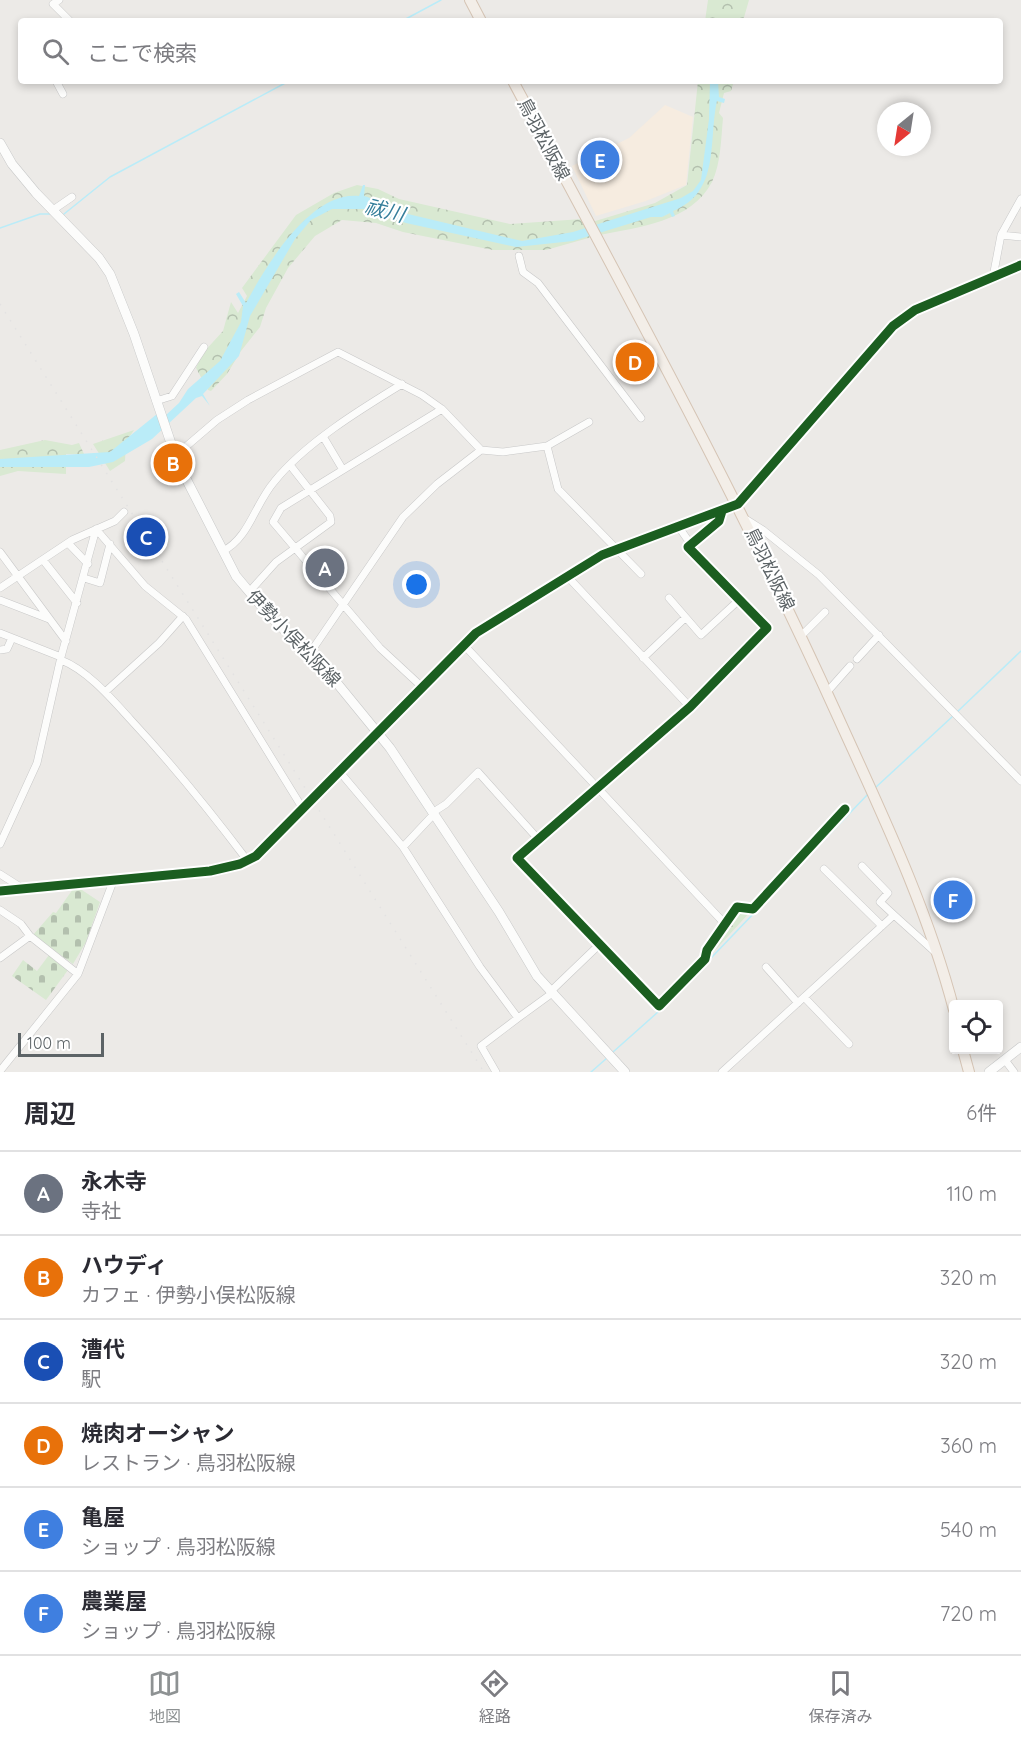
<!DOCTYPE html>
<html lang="ja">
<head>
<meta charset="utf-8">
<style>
  body { margin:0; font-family:Quicksand,"Noto Sans JP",sans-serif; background:#f2f2f3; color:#2b2b33 }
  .controls { position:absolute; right:18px; bottom:18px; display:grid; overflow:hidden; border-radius:6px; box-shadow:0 3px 9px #0003 }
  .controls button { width:54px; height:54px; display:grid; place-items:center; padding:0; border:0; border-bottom:2px solid #e1e1e2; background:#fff; color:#2b2b33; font:30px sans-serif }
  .compass { position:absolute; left:877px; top:102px; width:54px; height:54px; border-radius:50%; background:#fff; box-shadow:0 3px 9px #0003; rotate:210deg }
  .scale { position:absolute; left:18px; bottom:15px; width:86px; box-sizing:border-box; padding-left:6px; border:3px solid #5c6366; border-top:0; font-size:16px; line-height:21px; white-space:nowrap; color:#5c6366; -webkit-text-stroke:4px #fff; paint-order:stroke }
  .you { position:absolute; left:417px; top:585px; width:21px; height:21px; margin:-15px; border:4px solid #fff; border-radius:50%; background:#1a73e8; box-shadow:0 0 0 9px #1a73e833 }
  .badge { display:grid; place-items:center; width:39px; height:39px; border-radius:50%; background:#8e9293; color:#fff; font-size:20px; font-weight:700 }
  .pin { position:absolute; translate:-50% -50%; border:3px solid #fff; box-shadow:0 2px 6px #0006 }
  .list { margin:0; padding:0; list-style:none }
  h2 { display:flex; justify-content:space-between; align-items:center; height:78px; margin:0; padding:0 24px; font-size:26px }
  h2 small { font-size:20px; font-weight:400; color:#7c7c81 }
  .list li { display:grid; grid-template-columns:39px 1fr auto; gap:18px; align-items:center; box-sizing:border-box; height:84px; padding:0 24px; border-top:2px solid #e1e1e2 }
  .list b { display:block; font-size:22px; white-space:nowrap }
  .list p { margin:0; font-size:20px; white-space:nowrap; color:#7c7c81 }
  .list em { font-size:20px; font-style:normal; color:#7c7c81 }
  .icon { flex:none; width:33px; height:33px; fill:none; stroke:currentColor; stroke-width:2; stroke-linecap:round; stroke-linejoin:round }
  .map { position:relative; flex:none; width:1021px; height:1072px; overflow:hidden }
  .search { position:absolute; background:#fff; box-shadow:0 3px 9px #0003; left:18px; right:18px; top:18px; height:66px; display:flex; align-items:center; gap:15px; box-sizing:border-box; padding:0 21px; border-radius:6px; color:#7c7c81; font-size:22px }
  .sheet { height:582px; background:#fff }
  nav { display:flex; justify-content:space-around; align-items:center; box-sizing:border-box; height:84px; border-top:2px solid #e1e1e2; background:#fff; font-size:16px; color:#7c7c81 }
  nav a { display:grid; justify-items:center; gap:3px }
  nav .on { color:#8e9293 }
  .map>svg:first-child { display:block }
  .commercial { fill:#f6ece0 }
  .forest { fill:url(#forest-crowns) }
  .cemetery { fill:url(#cemetery-stones) }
  .water { fill:#baecf8 }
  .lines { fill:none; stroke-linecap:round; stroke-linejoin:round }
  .stream { stroke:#baecf8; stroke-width:1.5 }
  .street-casing { stroke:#c8c8c8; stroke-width:8 }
  .secondary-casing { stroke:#c8c9c9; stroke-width:10 }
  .primary-casing { stroke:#d5c4b4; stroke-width:12 }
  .street { stroke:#fcfcfb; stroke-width:7 }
  .secondary { stroke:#fcfcfb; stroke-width:9 }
  .primary { stroke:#f3eee8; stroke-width:10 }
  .rail { stroke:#e3e2e2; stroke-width:1.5; stroke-dasharray:1.5 8; stroke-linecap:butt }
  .cycleway-casing { stroke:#fff; stroke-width:13 }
  .cycleway { stroke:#1b5e20; stroke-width:9 }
  .labels { text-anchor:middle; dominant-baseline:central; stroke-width:4.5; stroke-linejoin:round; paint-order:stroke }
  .street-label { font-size:18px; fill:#5c6366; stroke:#fff }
  .water-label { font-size:20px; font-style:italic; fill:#357e9b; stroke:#fff }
</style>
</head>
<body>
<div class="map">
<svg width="1021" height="1072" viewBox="0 0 1021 1072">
  <defs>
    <pattern id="forest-crowns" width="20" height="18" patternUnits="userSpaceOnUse" patternTransform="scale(1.5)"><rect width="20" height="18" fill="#d9e9d2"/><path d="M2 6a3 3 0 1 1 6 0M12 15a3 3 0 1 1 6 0" fill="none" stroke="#b3c0ae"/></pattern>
    <pattern id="cemetery-stones" width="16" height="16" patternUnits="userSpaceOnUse" patternTransform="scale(1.5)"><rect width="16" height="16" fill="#d9e9d2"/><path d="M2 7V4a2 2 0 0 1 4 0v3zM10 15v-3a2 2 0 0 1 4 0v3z" fill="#b3c0ae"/></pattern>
  </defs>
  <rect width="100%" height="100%" fill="#eceae7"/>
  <path class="commercial" d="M665 105 693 117 686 185 646 201 596 216 572 166 629 138Z"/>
  <path class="forest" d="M708 0H749L743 21H705Z
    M698 81H734L731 91 724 93 719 113 723 118C721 139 721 163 712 182 691 222 639 227 600 235L592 222 655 203 687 185Z
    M357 185 378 189 399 199 510 224 582 219 592 237 546 250H493L403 232 376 223 342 220 315 236 288 268 266 308 260 327 241 351 227 374 211 391 208 390 196 368 202 354 223 331 231 302 238 313 247 296 242 288 296 215 334 193Z
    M134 430 126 442 125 461 110 471 93 444Z
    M45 440 72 445 79 443 84 454H66V474L18 471 0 476V450Z
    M737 909 751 911 708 958 709 951Z"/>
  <path class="cemetery" d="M79 888 100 902 86 942 73 964 33 935 53 912 56 913 73 889Z
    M49 955 68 970 46 1000 12 976 23 960 37 971Z"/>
  <path class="water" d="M710 81H718L719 97 725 99 724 103 717 101C708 141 721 192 673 211L675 216 672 217 670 213 662 217H651L573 241 516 247 406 223 367 209H332L311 220 295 239 250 316 239 356 203 394 210 406 202 396 196 398 152 439 113 462 89 467H0V459L110 452 157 414 166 415 179 403 188 389 220 361 241 322 243 306 236 294 239 292 246 303C266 266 310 191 359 196L363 185H365L364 196C374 198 381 206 391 210L522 241 573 232 681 198 693 191 701 180 709 119Z"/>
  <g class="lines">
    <path class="stream" d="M402 21 441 0
      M64 214 110 177 289 81
      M0 228 40 214H52
      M956 713 1021 651
      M875 788 953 716
      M613 1052 667 1004 869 793
      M591 1072 607 1058"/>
    <defs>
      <path id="street" d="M59 0 53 4 70 21
        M56 81 63 94
        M53 210 72 197
        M1001 235 1021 237
        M519 256 523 272 538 283 641 418
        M993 277 1001 235 1021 199
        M156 401 172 396 204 347
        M324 438 343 470
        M547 446 558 489 641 574
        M175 456 217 420 248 400 338 352 422 395 442 409 481 450 503 452 547 446 589 422
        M722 511 719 521 688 547 767 628 690 707 517 858 659 1006 705 959 707 950 737 907 753 909 845 809
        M747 520 763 530 819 575 1021 781
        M678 526 690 543
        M96 529 145 586 186 619 303 809
        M68 543 88 564
        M223 551C249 538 255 504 274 482 304 444 361 409 402 384
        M0 552 66 641
        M43 560 77 603
        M567 576 690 707
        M84 578 100 583 110 544
        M0 588 72 540 115 521 124 512
        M249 592 276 562 331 522 330 516 290 465
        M669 598 701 635 740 599
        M0 600 49 619
        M0 633 61 657
        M802 635 825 612
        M463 644 725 924
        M0 650 7 649 12 638
        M310 653 403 517 437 484 481 450
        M643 658 685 618
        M857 659 879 635
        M61 660C87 670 111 698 130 719 172 764 210 811 247 860
        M421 686 380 648 273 522 281 508 442 409
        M105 692 159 643 183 616
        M827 692 850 666
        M339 771 403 847 480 967 518 1018 551 994
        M432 813 446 804 478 772 539 840
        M0 844 37 763 61 657 96 529
        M403 847 433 815
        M862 866 888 893 880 902 894 915
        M824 869 882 926
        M0 874 22 888
        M0 910 21 924 30 936 78 974
        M0 958 30 936
        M766 967 798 1003
        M550 992 601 943
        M804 997 849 1044
        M1005 1060 1014 1072
        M0 1071 78 974 114 879
        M496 1072 481 1046 518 1018
        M722 1072 894 915 935 952"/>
      <path id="secondary" d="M0 143 12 164 36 193 99 258 110 274 134 334 177 461 236 576 269 615 332 677 390 748 499 912 537 976 625 1072
        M0 891 210 871 240 864 256 856 476 633 602 555 738 504 893 326 915 310 1021 265
        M989 1072 1021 1047"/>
      <path id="primary" d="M470 0 481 21
        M513 81C625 291 740 500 838 717 882 814 927 907 954 1010
        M963 1050 969 1072"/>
    </defs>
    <use href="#street" class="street-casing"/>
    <use href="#secondary" class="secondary-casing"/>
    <use href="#primary" class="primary-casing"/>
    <use href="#street" class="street"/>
    <use href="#secondary" class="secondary"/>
    <use href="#primary" class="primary"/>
    <path class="rail" d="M0 304 484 1072"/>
    <defs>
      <path id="cycleway" d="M722 511 719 521 688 547 767 628 690 707 517 858 659 1006 705 959 707 950 737 907 753 909 845 809
        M0 891 210 871 240 864 256 856 476 633 602 555 738 504 893 326 915 310 1021 265"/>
    </defs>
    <use href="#cycleway" class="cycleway-casing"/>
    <use href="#cycleway" class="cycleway"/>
  </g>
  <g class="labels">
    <g class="street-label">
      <text transform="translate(544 139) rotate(62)">鳥羽松阪線</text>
      <text transform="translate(770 569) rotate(64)">鳥羽松阪線</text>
      <text transform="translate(294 638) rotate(46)">伊勢小俣松阪線</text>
    </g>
    <g class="water-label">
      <text transform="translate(385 210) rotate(14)">祓川</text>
    </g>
  </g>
</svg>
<div class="controls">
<button><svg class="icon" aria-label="locate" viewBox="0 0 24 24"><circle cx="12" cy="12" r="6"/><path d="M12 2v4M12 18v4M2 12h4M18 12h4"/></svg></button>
</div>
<svg class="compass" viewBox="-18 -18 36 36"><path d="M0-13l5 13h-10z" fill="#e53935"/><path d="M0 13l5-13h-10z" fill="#7c7c81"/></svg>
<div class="scale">100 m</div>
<div class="you"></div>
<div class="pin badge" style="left:325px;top:568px;background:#6b7280">A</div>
<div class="pin badge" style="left:173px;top:463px;background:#e8710a">B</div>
<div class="pin badge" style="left:146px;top:537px;background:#1a4fb4">C</div>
<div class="pin badge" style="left:635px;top:362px;background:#e8710a">D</div>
<div class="pin badge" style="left:600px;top:160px;background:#3f7fe0">E</div>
<div class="pin badge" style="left:953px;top:900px;background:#3f7fe0">F</div>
<div class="search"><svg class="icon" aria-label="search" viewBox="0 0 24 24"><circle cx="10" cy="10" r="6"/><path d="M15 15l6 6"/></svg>ここで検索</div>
</div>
<section class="sheet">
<h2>周辺<small>6件</small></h2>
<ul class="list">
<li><span class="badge" style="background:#6b7280">A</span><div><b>永木寺</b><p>寺社</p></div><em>110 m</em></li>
<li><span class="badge" style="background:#e8710a">B</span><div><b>ハウディ</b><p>カフェ · 伊勢小俣松阪線</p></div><em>320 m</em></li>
<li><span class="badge" style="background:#1a4fb4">C</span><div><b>漕代</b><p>駅</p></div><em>320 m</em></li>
<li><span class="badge" style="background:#e8710a">D</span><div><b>焼肉オーシャン</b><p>レストラン · 鳥羽松阪線</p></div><em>360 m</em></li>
<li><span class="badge" style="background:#3f7fe0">E</span><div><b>亀屋</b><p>ショップ · 鳥羽松阪線</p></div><em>540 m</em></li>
<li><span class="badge" style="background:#3f7fe0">F</span><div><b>農業屋</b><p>ショップ · 鳥羽松阪線</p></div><em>720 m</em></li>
</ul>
</section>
<nav>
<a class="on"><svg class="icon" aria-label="map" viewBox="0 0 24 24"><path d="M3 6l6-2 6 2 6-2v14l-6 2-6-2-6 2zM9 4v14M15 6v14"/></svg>地図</a>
<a><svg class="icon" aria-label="directions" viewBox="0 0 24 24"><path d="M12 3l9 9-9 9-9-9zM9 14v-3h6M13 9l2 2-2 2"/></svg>経路</a>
<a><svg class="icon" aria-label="saved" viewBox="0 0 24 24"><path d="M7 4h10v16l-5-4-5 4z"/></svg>保存済み</a>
</nav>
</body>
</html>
